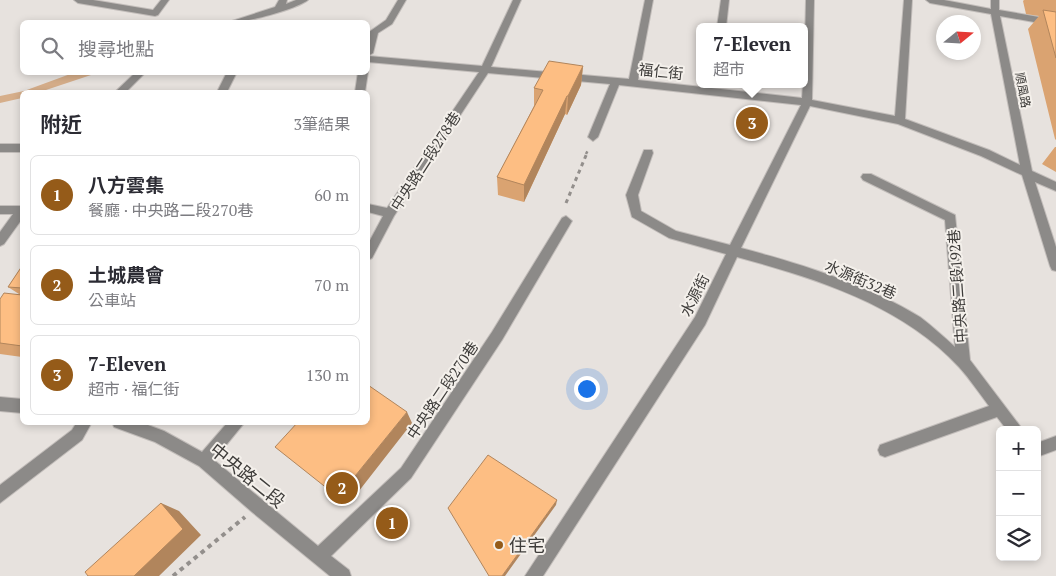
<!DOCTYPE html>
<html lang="zh-TW">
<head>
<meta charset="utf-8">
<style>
  body { margin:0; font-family:"PT Serif","Noto Sans TC",serif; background:#f7f7f7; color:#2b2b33 }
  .controls { position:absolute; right:15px; bottom:15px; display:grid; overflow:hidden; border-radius:8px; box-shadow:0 2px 8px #0003 }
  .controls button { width:45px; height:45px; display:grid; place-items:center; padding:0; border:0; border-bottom:1px solid #e1e1e2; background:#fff; color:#2b2b33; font:25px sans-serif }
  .compass { position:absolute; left:936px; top:15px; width:45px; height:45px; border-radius:50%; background:#fff; box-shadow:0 2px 8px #0003; rotate:72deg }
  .you { position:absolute; left:586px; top:388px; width:18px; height:18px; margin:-12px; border:4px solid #fff; border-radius:50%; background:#1a73e8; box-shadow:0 0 0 8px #1a73e833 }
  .badge { display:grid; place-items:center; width:32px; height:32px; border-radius:50%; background:#955b19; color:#fff; font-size:16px; font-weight:700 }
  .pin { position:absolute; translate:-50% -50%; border:2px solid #fff; box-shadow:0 1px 5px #0006 }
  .popup { position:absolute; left:696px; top:23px; width:112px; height:65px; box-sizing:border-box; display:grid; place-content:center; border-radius:8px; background:#fff; filter:drop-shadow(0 1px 4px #0005); font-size:16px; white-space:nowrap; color:#7c7c81 }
  .popup b { font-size:19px; color:#2b2b33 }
  .popup::after { content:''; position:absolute; left:50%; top:100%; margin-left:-10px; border:10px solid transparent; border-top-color:#fff }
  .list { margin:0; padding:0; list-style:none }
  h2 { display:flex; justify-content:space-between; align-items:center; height:65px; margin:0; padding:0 20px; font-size:21px }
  h2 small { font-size:16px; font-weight:400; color:#7c7c81 }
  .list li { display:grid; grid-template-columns:32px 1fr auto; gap:15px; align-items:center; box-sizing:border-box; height:80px; margin:0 10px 10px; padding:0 10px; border:1px solid #e1e1e2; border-radius:8px }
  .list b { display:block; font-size:19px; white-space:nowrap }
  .list p { margin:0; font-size:16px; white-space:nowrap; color:#7c7c81 }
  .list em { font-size:16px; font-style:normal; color:#7c7c81 }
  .icon { flex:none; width:28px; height:28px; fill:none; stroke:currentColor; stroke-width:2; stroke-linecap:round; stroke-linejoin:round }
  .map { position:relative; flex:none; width:1056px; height:576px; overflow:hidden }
  .search { position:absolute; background:#fff; box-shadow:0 2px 8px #0003; left:20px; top:20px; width:350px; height:55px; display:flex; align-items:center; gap:12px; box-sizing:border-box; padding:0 18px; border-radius:8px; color:#7c7c81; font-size:19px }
  .panel { position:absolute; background:#fff; box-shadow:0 2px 8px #0003; left:20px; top:90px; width:350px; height:335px; border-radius:8px }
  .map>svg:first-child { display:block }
  .green { fill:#d6ae8a }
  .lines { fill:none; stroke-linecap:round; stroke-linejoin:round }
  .minor-casing { stroke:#c2bdba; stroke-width:2 }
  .path-far2 { stroke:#938f8c; stroke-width:2.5; stroke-dasharray:3 3; stroke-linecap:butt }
  .path-far1 { stroke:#938f8c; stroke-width:3; stroke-dasharray:4 4; stroke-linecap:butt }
  .path { stroke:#938f8c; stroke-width:4; stroke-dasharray:4.5 4.5; stroke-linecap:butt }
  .minor { fill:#8c8a88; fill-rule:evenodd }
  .wall { fill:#daa371 }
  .shaded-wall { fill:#b1855c }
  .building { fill:#fdbe83; stroke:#b1855c }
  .poi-dot { fill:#955b19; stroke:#f4f0eb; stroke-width:2 }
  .labels { text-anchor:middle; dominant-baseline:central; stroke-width:4; stroke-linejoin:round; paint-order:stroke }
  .far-street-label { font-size:12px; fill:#3e3c3a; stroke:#f4f0eb }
  .street-label { font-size:15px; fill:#3e3c3a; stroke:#f4f0eb }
  .near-street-label { font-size:18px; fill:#3e3c3a; stroke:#f4f0eb }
  .near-poi-label { font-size:18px; fill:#3e3c3a; stroke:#f4f0eb; text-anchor:start }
</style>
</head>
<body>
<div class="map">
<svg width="1056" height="576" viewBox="0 0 1056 576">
  <rect width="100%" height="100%" fill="#e7e2de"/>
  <path class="green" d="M73 73H97L40 92H22V98L0 103V96L24 91Z"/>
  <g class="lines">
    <defs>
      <path id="minor" d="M74 0H93L153 10 161 0H169L158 15 155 16 78 3Z
        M279 0H287L286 4 296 0H308C297 9 243 24 229 22L275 7Z
        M398 0H406L392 24 378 33 373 53 368 56 482 66 513 0H521L491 67 629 79 645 0H653L638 80 802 98 803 84H804L806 0H814L812 100 895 116 904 0H912L905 119 989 150 1020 165 991 14 930 3 926 0H944L991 9V0H999V10L1056 20V26L1000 16 1032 171 1056 182V191L1035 182 1056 247V271L1052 270 1050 266 1022 175 981 156 898 124 810 106 741 248C801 264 866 284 920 317 932 326 944 337 955 347L945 220 863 180 861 177 863 174H871L955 215 970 360 1023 430H1007L997 417 885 457 880 455 878 450 880 445 989 406C979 393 970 379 959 367 902 305 815 278 737 257L705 325 543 576H525L695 317 726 254 669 238 632 217 626 195 644 150H652L653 153 638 195 641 211 676 231 730 245 801 105 619 85 598 137 593 141 588 137 610 84 488 73 394 216 372 258 368 260V244L383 216 368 212V204L387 208 479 72 368 62V39L369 32 386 20Z
        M721 0H729L726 27H717Z
        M136 72H146L126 92H115Z
        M227 72H237L227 92H217Z
        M358 72H368L365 92H355Z
        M0 144H22V152H0Z
        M0 206H22V219L4 244 0 246V232L13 214H0Z
        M566 216 572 221 502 340 411 478 331 556 349 570 351 576H330L252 512 199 466 155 442 114 427 112 422H140L164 431 202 452 228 422H245L214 460 318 546 401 468 492 332 562 218Z
        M0 397 22 399V413L0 411Z
        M77 422H92L82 440 0 503V485L72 430Z
        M1056 436V450L1037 457V443Z"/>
    </defs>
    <use href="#minor" class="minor-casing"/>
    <path class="path-far2" d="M586 154 588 150"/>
    <path class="path-far1" d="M566 203 587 153"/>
    <path class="path" d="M173 576 245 517"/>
    <use href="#minor" class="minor"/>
  </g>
  <path class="wall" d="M1024 0H1056V140L1055 139 1028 29 1039 16 1026 14 1023 1Z
    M583 66 581 85 567 115 565 114 524 202 498 195 497 177 534 106V88Z
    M1055 147H1056V172L1042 164Z
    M22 266V357L0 354V299L19 294 8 287Z"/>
  <path class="shaded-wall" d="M583 66 581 85 567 115 568 96Z
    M567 96 565 114 524 202V185Z
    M407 412 412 423 348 505 338 497Z
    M557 500 556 505 505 576H502Z
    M161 503 179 511 201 535 159 576H134Z"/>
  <path class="building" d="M1043 10 1056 12V58Z
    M549 61 583 66 568 96H567L524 185 497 177 543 90 534 88Z
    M22 266V288L8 287Z
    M4 293 22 295V346L0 343V299Z
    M368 385 407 412 338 497 275 447 298 422H368Z
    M488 455 557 500 502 576H489L448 508Z
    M161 503 183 529 134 576H88L85 572Z"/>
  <circle class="poi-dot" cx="499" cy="545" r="5"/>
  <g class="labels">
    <g class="far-street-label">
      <text transform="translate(1023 90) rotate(79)">順風路</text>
    </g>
    <g class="street-label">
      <text transform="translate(661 71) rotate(6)">福仁街</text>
      <text transform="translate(425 161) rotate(-57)">中央路二段278巷</text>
      <text transform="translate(861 279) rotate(23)">水源街32巷</text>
      <text transform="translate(957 286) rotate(-94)">中央路二段192巷</text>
      <text transform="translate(694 295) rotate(-63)">水源街</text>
      <text transform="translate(442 390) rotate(-56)">中央路二段270巷</text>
    </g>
    <g class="near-street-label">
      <text transform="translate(248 475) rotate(39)">中央路二段</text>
    </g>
    <g class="near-poi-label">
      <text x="509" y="545">住宅</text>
    </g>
  </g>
</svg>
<div class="controls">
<button>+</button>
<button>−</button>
<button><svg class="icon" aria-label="layers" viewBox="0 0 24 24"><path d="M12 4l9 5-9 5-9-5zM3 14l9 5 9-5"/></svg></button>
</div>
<svg class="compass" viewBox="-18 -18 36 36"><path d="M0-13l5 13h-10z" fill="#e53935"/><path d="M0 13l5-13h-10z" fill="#7c7c81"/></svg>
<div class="you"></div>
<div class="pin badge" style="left:392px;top:523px">1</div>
<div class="pin badge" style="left:342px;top:488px">2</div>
<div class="pin badge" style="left:752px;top:123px">3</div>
<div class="popup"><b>7-Eleven</b>超市</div>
<div class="search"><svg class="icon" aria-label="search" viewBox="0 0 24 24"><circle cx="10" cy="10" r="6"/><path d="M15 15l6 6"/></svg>搜尋地點</div>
<section class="panel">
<h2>附近<small>3筆結果</small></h2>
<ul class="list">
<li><span class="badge">1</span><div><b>八方雲集</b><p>餐廳 · 中央路二段270巷</p></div><em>60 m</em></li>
<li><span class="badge">2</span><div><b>土城農會</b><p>公車站</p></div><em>70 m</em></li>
<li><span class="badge">3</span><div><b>7-Eleven</b><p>超市 · 福仁街</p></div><em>130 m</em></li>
</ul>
</section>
</div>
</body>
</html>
